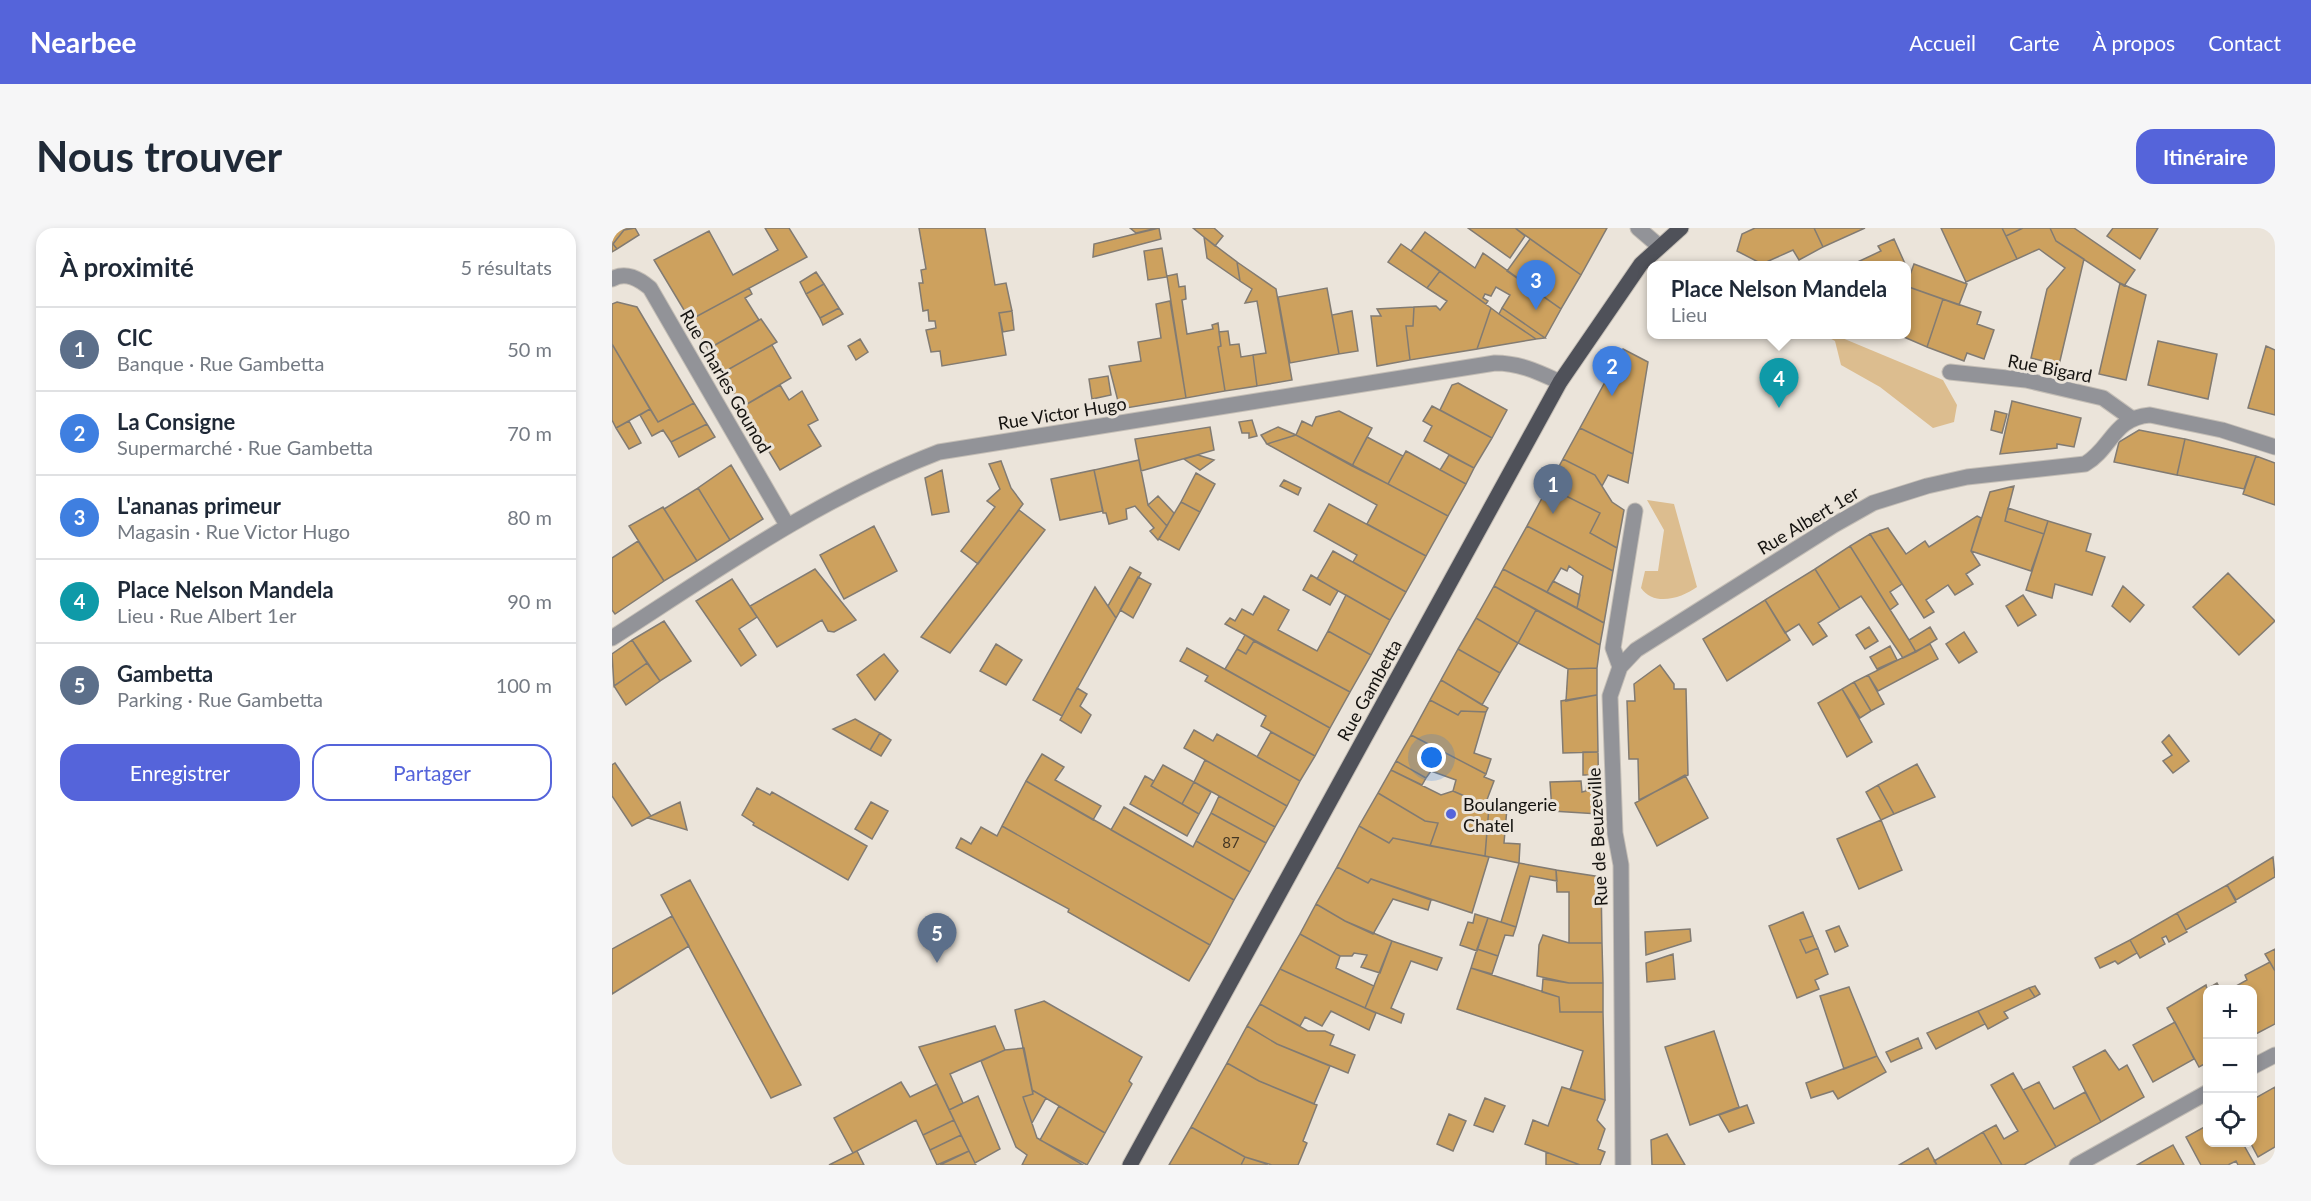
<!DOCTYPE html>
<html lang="fr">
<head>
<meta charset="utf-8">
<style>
  body { margin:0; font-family:Lato,sans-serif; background:#f6f6f7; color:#1f2937 }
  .controls { position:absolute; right:18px; bottom:18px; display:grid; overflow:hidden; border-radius:12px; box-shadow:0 3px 9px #0003 }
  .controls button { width:54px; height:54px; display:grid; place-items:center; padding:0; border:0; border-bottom:2px solid #e0e1e3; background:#fff; color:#1f2937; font:30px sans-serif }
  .you { position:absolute; left:820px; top:530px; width:21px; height:21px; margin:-15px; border:4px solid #fff; border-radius:50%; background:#1a73e8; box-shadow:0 0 0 9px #1a73e833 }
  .badge { display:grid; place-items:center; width:39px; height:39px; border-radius:50%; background:#5564da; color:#fff; font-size:20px; font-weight:700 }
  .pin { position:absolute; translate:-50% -50px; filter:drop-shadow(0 2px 3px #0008) }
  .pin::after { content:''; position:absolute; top:32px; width:21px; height:18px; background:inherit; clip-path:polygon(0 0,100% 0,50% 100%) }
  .popup { position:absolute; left:1035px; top:33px; width:264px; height:78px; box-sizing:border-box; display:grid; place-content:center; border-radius:12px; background:#fff; filter:drop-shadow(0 2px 4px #0005); font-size:20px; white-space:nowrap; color:#747a83 }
  .popup b { font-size:22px; color:#1f2937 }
  .popup::after { content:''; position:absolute; left:50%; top:100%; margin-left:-12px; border:12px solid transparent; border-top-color:#fff }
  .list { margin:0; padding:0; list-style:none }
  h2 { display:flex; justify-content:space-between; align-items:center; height:78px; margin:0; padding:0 24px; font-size:26px }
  h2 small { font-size:20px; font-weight:400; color:#747a83 }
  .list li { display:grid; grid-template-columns:39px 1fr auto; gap:18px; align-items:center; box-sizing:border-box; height:84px; padding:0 24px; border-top:2px solid #e0e1e3 }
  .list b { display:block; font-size:22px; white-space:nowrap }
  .list p { margin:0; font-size:20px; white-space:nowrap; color:#747a83 }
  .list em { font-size:20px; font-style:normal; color:#747a83 }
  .actions { display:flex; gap:12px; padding:18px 24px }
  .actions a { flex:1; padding:14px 0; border:2px solid #5564da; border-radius:18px; text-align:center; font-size:21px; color:#5564da }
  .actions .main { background:#5564da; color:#fff }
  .icon { flex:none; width:33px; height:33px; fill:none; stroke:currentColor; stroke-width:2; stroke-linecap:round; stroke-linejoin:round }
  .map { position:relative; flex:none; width:1663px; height:937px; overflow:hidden; border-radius:18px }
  header { display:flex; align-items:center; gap:36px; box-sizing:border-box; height:84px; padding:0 30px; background:#5564da; color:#fff }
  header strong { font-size:28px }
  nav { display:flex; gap:33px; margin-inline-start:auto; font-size:21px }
  .intro { display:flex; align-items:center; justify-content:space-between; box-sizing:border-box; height:144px; padding:0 36px }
  h1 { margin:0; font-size:42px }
  .button { padding:15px 27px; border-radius:18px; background:#5564da; color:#fff; font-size:21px; font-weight:700 }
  main { display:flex; gap:36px; padding:0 36px }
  aside { flex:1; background:#fff; border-radius:18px; box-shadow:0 3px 9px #0003 }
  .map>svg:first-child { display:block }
  .green { fill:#dcbd8f }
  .building { fill:#cda15e; stroke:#827b72; stroke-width:1.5 }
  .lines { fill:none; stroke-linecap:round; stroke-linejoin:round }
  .minor-casing { stroke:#c4beb6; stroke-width:17 }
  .major-casing { stroke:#c4beb6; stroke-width:17 }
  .minor { stroke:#929398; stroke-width:15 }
  .major { stroke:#4f5159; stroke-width:15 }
  .poi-dot { fill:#5564da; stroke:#ebe4da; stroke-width:2 }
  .labels { text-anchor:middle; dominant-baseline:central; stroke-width:6; stroke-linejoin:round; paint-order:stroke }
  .number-label { font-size:15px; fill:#433624 }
  .street-label { font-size:18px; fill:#151310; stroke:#ebe4da }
  .poi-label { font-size:18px; fill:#151310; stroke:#ebe4da; text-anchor:start }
</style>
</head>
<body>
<header>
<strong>Nearbee</strong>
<nav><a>Accueil</a><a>Carte</a><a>À propos</a><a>Contact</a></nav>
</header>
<div class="intro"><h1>Nous trouver</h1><a class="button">Itinéraire</a></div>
<main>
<aside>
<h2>À proximité<small>5 résultats</small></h2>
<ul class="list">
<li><span class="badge" style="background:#5c6f8a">1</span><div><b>CIC</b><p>Banque · Rue Gambetta</p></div><em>50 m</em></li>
<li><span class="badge" style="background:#3f7fe0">2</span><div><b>La Consigne</b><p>Supermarché · Rue Gambetta</p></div><em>70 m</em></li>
<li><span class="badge" style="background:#3f7fe0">3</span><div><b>L'ananas primeur</b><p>Magasin · Rue Victor Hugo</p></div><em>80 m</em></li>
<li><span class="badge" style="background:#0f9aa8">4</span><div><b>Place Nelson Mandela</b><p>Lieu · Rue Albert 1er</p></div><em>90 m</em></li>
<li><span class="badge" style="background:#5c6f8a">5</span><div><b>Gambetta</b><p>Parking · Rue Gambetta</p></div><em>100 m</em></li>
</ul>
<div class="actions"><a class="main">Enregistrer</a><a>Partager</a></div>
</aside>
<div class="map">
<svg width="1663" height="937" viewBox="0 0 1663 937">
  <rect width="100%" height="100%" fill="#ebe4da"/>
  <path class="green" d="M1212 107H1223L1331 152 1345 177 1342 194 1321 200 1268 159 1229 137 1223 113Z
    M1035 272 1062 276 1085 359C1070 370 1042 379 1029 360L1033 343H1046L1052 302Z"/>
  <path class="building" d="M0 0H19L12 2 1 16 5 21 0 24Z
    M23 0 27 7 5 21 1 16 12 2Z
    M153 0H177L195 29 78 92 42 32 97 3 121 47 166 22Z
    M307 0H373L383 57 394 55 400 83 387 85 394 127 330 138 328 123 319 124 314 102 324 100 323 93H317L316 82 311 83 307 55H311L309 42 314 41Z
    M518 0H545L524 5Z
    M547 0 549 11 481 29 482 16Z
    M581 0H602L611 8 603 18Z
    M856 0H903L913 8 898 30Z
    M903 0H995L969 47Z
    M1143 0H1202L1211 19 1187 32 1181 22 1150 36 1125 23 1130 6Z
    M1202 0H1253L1211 19Z
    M1329 0H1390L1405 31 1354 54Z
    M1390 0H1411L1394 8Z
    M1411 0H1438L1444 13 1472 31 1447 137 1419 130 1435 61 1453 40 1427 21 1405 31 1394 8Z
    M1438 0H1462L1523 42 1512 58 1444 13Z
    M1501 0H1546L1528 31 1495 8Z
    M813 4 863 40 871 25 949 81 933 110 890 80 898 67 884 59 879 68 873 66 871 70 876 73 874 76 799 23Z
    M592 9 625 34 628 53 595 30Z
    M918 11 969 47 949 81 895 43Z
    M1282 11 1294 38H1237L1269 23 1266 18Z
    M789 16 828 43 815 60 776 34Z
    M550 20 555 49 536 52 532 23Z
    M625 34 664 61 680 152 645 158 641 127 654 125 645 73 633 75 640 61 628 53Z
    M1302 36 1355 56 1347 77 1294 58Z
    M828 43 879 80 865 121 798 132 794 98H801L802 79 824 78 828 82 835 73 815 60Z
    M204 44 212 56 194 66 188 54Z
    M565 46 567 59 573 58 574 71 570 72 575 106 601 101 600 97 606 95 609 118 606 119 613 163 574 170 555 48Z
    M1508 55 1534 67 1514 152 1487 146Z
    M212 56 227 80 208 90 194 66Z
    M1294 58 1331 71 1315 119 1285 106H1294Z
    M137 60 140 66 133 70 147 92 96 121 78 92Z
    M715 60 727 126 678 135 666 69Z
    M1331 71 1369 84 1365 96 1382 102 1372 131 1355 125 1352 133 1315 119Z
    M558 73 574 170 508 181 497 138 529 133 526 114 549 110 544 76Z
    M5 74 25 79 82 175 46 194 0 116V76Z
    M802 79 801 98H794L798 132 765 138 759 88H769L765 81Z
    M227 80 231 86 211 97 208 90Z
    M879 80 887 86 924 111 865 121Z
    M890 80 933 110 924 111 887 86Z
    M400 83 402 102 391 104 387 85Z
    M740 83 746 123 727 126 720 87Z
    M149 91 165 114 110 145 96 121Z
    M616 103 618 117 627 116 629 129 641 127 645 158 613 163 606 119 609 118 607 104Z
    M248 111 256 124 244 132 236 118Z
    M1546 113 1605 126 1596 171 1536 157Z
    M0 116 38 181 4 200 0 192Z
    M160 117 179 150 130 179 110 145Z
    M1654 118 1663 122V187L1636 180Z
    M1011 121 1036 134 1021 226 968 200Z
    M496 148 499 167 480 171 477 151Z
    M846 155 895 182 880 210 828 182 840 157Z
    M168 157 177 172 190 163 206 192 196 197 209 218 168 242 130 179Z
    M1400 173 1469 190 1462 219 1445 216V220L1388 226Z
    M82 175 95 196 59 214 51 202 40 208 28 187 38 181 46 194Z
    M820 178 880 210 862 240 812 213 820 198 811 193Z
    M727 183 760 200 740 238 684 207 690 193 700 198 704 189Z
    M1383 183 1395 186 1390 205 1379 202Z
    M640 192 645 208 637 210V205H630L627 194Z
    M17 193 29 215 17 221 4 200Z
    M95 196 103 209 67 229 59 214Z
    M598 199 602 222 529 243 523 211Z
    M666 199 684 207 655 216 649 207Z
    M968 200 1021 226 1016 255 996 247 990 258 983 247 951 231Z
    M1527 202 1573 211 1565 247 1502 234 1507 214Z
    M684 207 836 288 814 328 755 296 765 277 655 216Z
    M755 209 791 228 776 256 740 238Z
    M1573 211 1644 228 1632 261 1565 247Z
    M794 223 854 256 836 288 776 256Z
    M586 227 602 232 588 242 572 231Z
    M837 227 862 240 854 256 828 242Z
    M1644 228 1663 235V277L1631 266Z
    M951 231 983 247 1000 274 1012 282 1005 320 978 305 988 285 936 259Z
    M527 232 536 277 555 298 546 312 538 303 542 300 523 278 514 281 515 291 497 296 494 285H491L482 242Z
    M389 233 399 260 411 276 366 336 349 323 383 279 375 273 388 261 377 236Z
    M119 237 151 291 118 312 86 260Z
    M330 242 337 284 320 287 313 250Z
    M482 242 491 283 448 292 439 251Z
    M584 245 603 256 588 284 569 274Z
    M672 252 689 260 686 267 668 258Z
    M1402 258 1393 293 1432 306 1419 343 1359 323 1378 264Z
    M936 259 988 285 978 305 1005 320 1001 343 915 298Z
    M86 260 118 312 85 333 52 281Z
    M546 268 562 285 555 298 536 277Z
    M569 274 588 284 567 322 547 311Z
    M717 276 814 328 794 364 741 334 745 327 702 303Z
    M51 279 85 333 52 353 17 298Z
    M1396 280 1436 293 1432 306 1393 293Z
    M407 282 433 302 338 425 309 409Z
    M1365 288 1369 290 1359 323 1368 337 1354 346 1361 356 1343 367 1336 357 1314 372 1322 384 1312 390 1258 306 1276 300 1294 326 1313 313 1317 319Z
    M1436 293 1479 306 1474 323 1493 329 1480 367 1443 356 1440 370 1414 362Z
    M262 298 285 343 232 371 208 327Z
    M915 298 1001 343 992 395 965 380 971 348 957 338 955 343 949 340 935 364 891 341Z
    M1258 306 1290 356 1278 364 1286 376 1278 382 1238 318Z
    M26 313 52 353 3 386 0 382V330Z
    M1238 318 1297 412 1304 424 1291 430 1249 368 1228 381 1203 341Z
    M721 323 794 364 778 392 705 351Z
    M518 339 529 345 504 390 496 378Z
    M203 341 244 392 222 404 216 403 210 392 165 419 138 378Z
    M891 341 992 395 988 417 882 358Z
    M1203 341 1228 381 1206 395 1215 408 1201 417 1187 396 1173 405 1153 372Z
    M1616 345 1663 393 1627 427 1581 379Z
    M699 347 726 363 718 377 691 362Z
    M526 349 539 356 521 390 508 382Z
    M120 351 145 389 127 401 144 427 129 438 84 373Z
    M941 353 968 367 965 380 935 364Z
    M882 358 924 382 906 415 864 390Z
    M1511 358 1532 377 1518 394 1500 378Z
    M483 359 504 390 450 488 421 472Z
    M734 367 778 392 759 427 716 403Z
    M1411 367 1424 387 1406 398 1394 378Z
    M652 368 677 382 666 402 705 423 716 403 759 427 738 464 613 396 618 390 623 393 630 381 641 387Z
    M1153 372 1178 412 1115 453 1091 411Z
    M924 382 988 417 985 440 956 441 906 415Z
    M864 390 906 415 888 445 846 421Z
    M52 393 79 433 48 453 20 412Z
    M1257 399 1266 413 1253 421 1244 407Z
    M1318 399 1325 411 1304 424 1297 412Z
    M1352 404 1365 424 1347 435 1334 416Z
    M633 407 642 413 634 426 625 421Z
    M20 412 35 435 2 458 0 426Z
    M642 413 738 464 718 500 613 441 625 421 634 426Z
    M384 416 410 432 394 457 368 443Z
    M1318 416 1326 431 1266 463 1256 447Z
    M1278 418 1285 432 1265 441 1258 429Z
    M575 420 718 500 703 528 649 498 654 488 593 453 596 448 568 433Z
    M846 421 888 445 870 477 829 452Z
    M272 426 286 443 263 472 245 447Z
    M35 435 48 453 14 477 2 458Z
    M1048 437 1062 456V461H1074L1076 547 1027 572 1026 531H1017L1015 473H1023L1022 456Z
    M985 440V467L954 473 956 441Z
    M1256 447 1272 476 1259 483 1242 454Z
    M829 452 876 480 874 484 849 483 846 487 818 472Z
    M1242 454 1259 483 1248 490 1230 461Z
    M465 460 475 466 468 478 479 487 469 505 448 492Z
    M1230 461 1260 514 1235 529 1206 475Z
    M985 467 986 524 951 525 949 473Z
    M818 472 846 487 849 483 874 484 862 525 879 531 874 546 799 507Z
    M243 491 268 505 258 522 221 501Z
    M582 502 601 513 605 506 688 553 675 578 572 520Z
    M659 504 703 528 688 553 645 529Z
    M268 505 279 512 269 528 258 522Z
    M799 507 874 546 872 549 882 553 873 577 841 563 844 552 819 543 814 550 784 533Z
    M1557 507 1577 533 1561 545 1551 533 1560 527 1550 514Z
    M971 524H986L987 586 940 583 938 554 969 553 970 564 974 563 975 547H971Z
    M430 526 452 539 443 552 489 578 481 592 414 553Z
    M593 532 675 578 663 599 582 554Z
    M784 533 814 550 810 557 779 542Z
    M3 535 39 588 20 598 0 568V537Z
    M1305 536 1323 569 1282 586 1266 557Z
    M551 537 582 554 570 576 539 558Z
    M779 542 829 567 841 563 877 579 873 628 818 618 826 595 813 593 766 565Z
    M1073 547 1096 590 1045 618 1023 575Z
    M533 548 542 553 539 558 587 586 575 608 518 576Z
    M414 553 622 672 598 717 390 598Z
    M582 554 599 564 587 586 570 576Z
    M1266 557 1282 586 1269 592 1254 564Z
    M145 560 158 567 160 564 255 618 236 652 141 597 142 595 130 587Z
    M766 565 813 593 826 595 818 618 781 610 777 615 747 598Z
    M607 568 663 599 654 615 599 585Z
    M68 574 75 602 36 590 39 588Z
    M259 574 276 583 260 611 243 601Z
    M512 579 581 619 584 613 638 644 622 672 499 602Z
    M877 579 895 580 892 615 908 616 907 635 873 628Z
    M599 585 654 615 638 644 584 613Z
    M1269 592 1290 642 1247 661 1225 611Z
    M390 598 598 717 577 753 456 684 457 681 344 620 349 610 359 616 369 599 385 608Z
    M747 598 777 615 781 610 877 629 860 685 759 651 756 655 725 639Z
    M1661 629 1663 649 1624 672 1615 657Z
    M907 635 944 642 945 653 918 648 904 699 889 694Z
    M725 639 756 655 759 651 819 672 816 682 781 671 761 706 733 693 704 676Z
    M944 642 989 649 990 715H957V664H945Z
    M78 652 189 857 159 870 117 793 49 667Z
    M1615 657 1624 674 1574 702 1565 685Z
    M704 676 733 693 780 713 768 745 749 739 755 727 742 725 740 728H728L688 706Z
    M1191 684 1201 708 1188 712 1194 725 1206 720 1216 746 1203 752 1207 761 1185 770 1157 698Z
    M1565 685 1575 704 1557 714 1554 708 1550 710 1553 716 1528 730 1518 712Z
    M863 686 876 690 865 723 848 717 856 694 861 695Z
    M60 688 77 718 0 766V721Z
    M876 690 904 699 901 708 893 707 886 728 865 721Z
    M1227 698 1236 718 1223 724 1214 703Z
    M1078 701 1079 713 1034 727 1033 704Z
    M688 706 728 728 724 740 762 758 753 780 668 741Z
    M931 707 957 715H990L991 755H957L925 748 927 717Z
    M1201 708 1206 720 1194 725 1188 712Z
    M1518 712 1525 725 1506 736 1503 733 1488 740 1483 730Z
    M780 713 830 730 825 742 799 733 779 780 792 786 789 795 753 780Z
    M865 721 886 728 880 746 859 740Z
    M1663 721V743L1653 726Z
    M1061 726 1063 751 1035 754 1034 735Z
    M1658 734 1663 743V796L1640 808V762H1617L1635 752 1633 747Z
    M859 740 947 769 948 784H991L993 872 958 862 971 823 845 781Z
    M668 741 764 785 757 802 719 783 710 798 693 789 688 798 648 776Z
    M931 751 957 755H991V784H948L947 769 930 764Z
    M1605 755 1609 762H1596V834L1587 839 1555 780 1594 757 1595 761Z
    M1423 758 1428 766 1423 769 1417 760Z
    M1237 759 1265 828 1232 841 1208 768Z
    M1417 760 1423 769 1392 784 1396 790 1376 801 1366 783Z
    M432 773 530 829 517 853 520 856 493 905 420 862 403 782Z
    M648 776 696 803H713L722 807 718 817 743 827 736 845 665 816 635 798Z
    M1366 783 1373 796 1324 821 1315 805Z
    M1563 794 1582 831 1541 854 1521 817Z
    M383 798 393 822 338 846 351 875 337 882 307 819Z
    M635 798 665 816 718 838 702 876 647 853 615 835Z
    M1102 803 1127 879 1078 897 1053 819Z
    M1306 810 1310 820 1279 834 1274 824Z
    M412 820 421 866 411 869 425 910 471 937H410L415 927 404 919 369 833 393 822Z
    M1493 822 1507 842 1515 837 1532 869 1489 894 1461 839Z
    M1265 828 1274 844 1226 871 1221 863 1199 870 1194 855Z
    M615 835 647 853 705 877 691 913 695 915 686 937H660L633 929 579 899Z
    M1401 845 1444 919 1412 937H1390L1371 904 1384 897 1392 911 1406 903 1379 857Z
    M289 854 298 869 325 856 342 892 311 907 304 892 241 925 222 890Z
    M1427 854 1442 881 1473 864 1489 894 1444 919 1411 862Z
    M950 859 993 872 985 892 993 901 986 921 993 924 988 937H968L913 916 921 892 936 898Z
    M1663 859V919L1646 929 1638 914H1640V872Z
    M420 862 434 870 420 895 411 869 421 866Z
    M366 868 388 921 363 935 337 882Z
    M873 870 893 878 881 904 862 897Z
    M1135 877 1142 895 1117 904 1107 887Z
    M447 878 493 905 475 937 428 912Z
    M837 886 854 893 841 923 825 916Z
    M342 892 349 907 318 922 311 907Z
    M1596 897V914H1630L1643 937H1626L1624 933 1616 937H1589L1574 909Z
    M579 899 633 929 629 937H557Z
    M1371 904 1390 937H1325L1322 933Z
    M1055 906 1073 937H1040L1039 912Z
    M349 907 357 923 325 937 318 922Z
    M1561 917 1572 937H1525L1539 929Z
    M1316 920 1325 937H1287Z
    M245 923 252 937H217Z
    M357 923 364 937H328Z
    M934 924 955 932 968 937H934Z
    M633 929 655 936V937H629Z"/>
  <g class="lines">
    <defs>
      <path id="minor" d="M1026 0 1047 18
        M0 51C14 43 27 51 38 60L175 297
        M1338 144 1414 152 1491 170 1519 190
        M0 410C105 342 209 269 327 224L883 135C908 135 926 144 948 154
        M1008 439 1001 420 1023 283
        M1640 839 1663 827
        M1011 937 1009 637 1003 605 998 468 1008 439 1024 422 1222 297 1261 275 1315 258 1355 249 1473 236C1500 220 1501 190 1538 187L1610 202 1663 219
        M1465 937 1596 864"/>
      <path id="major" d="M518 937 948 154 1029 36 1069 0"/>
    </defs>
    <use href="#minor" class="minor-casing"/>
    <use href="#major" class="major-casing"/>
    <use href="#minor" class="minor"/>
    <use href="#major" class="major"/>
  </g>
  <circle class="poi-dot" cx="839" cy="586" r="6"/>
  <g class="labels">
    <g class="number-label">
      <text x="619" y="614">87</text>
    </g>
    <g class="street-label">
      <text transform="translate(1438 140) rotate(11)">Rue Bigard</text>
      <text transform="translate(114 153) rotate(60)">Rue Charles Gounod</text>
      <text transform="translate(450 185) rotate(-9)">Rue Victor Hugo</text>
      <text transform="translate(1196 292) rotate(-31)">Rue Albert 1er</text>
      <text transform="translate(757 462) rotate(-61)">Rue Gambetta</text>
      <text transform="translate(985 609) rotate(-93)">Rue de Beuzeville</text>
    </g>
    <g class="poi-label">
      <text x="851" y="576">Boulangerie<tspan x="851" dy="21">Chatel</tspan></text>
    </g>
  </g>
</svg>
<div class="controls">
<button>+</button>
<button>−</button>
<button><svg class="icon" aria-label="locate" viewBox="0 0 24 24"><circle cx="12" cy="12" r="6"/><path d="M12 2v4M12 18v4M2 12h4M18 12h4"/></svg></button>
</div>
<div class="you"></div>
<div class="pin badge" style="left:941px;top:286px;background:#5c6f8a">1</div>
<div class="pin badge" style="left:1000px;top:168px;background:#3f7fe0">2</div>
<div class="pin badge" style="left:924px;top:82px;background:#3f7fe0">3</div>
<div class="pin badge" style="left:1167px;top:180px;background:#0f9aa8">4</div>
<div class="popup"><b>Place Nelson Mandela</b>Lieu</div>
<div class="pin badge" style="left:325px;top:735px;background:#5c6f8a">5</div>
</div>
</main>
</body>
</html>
